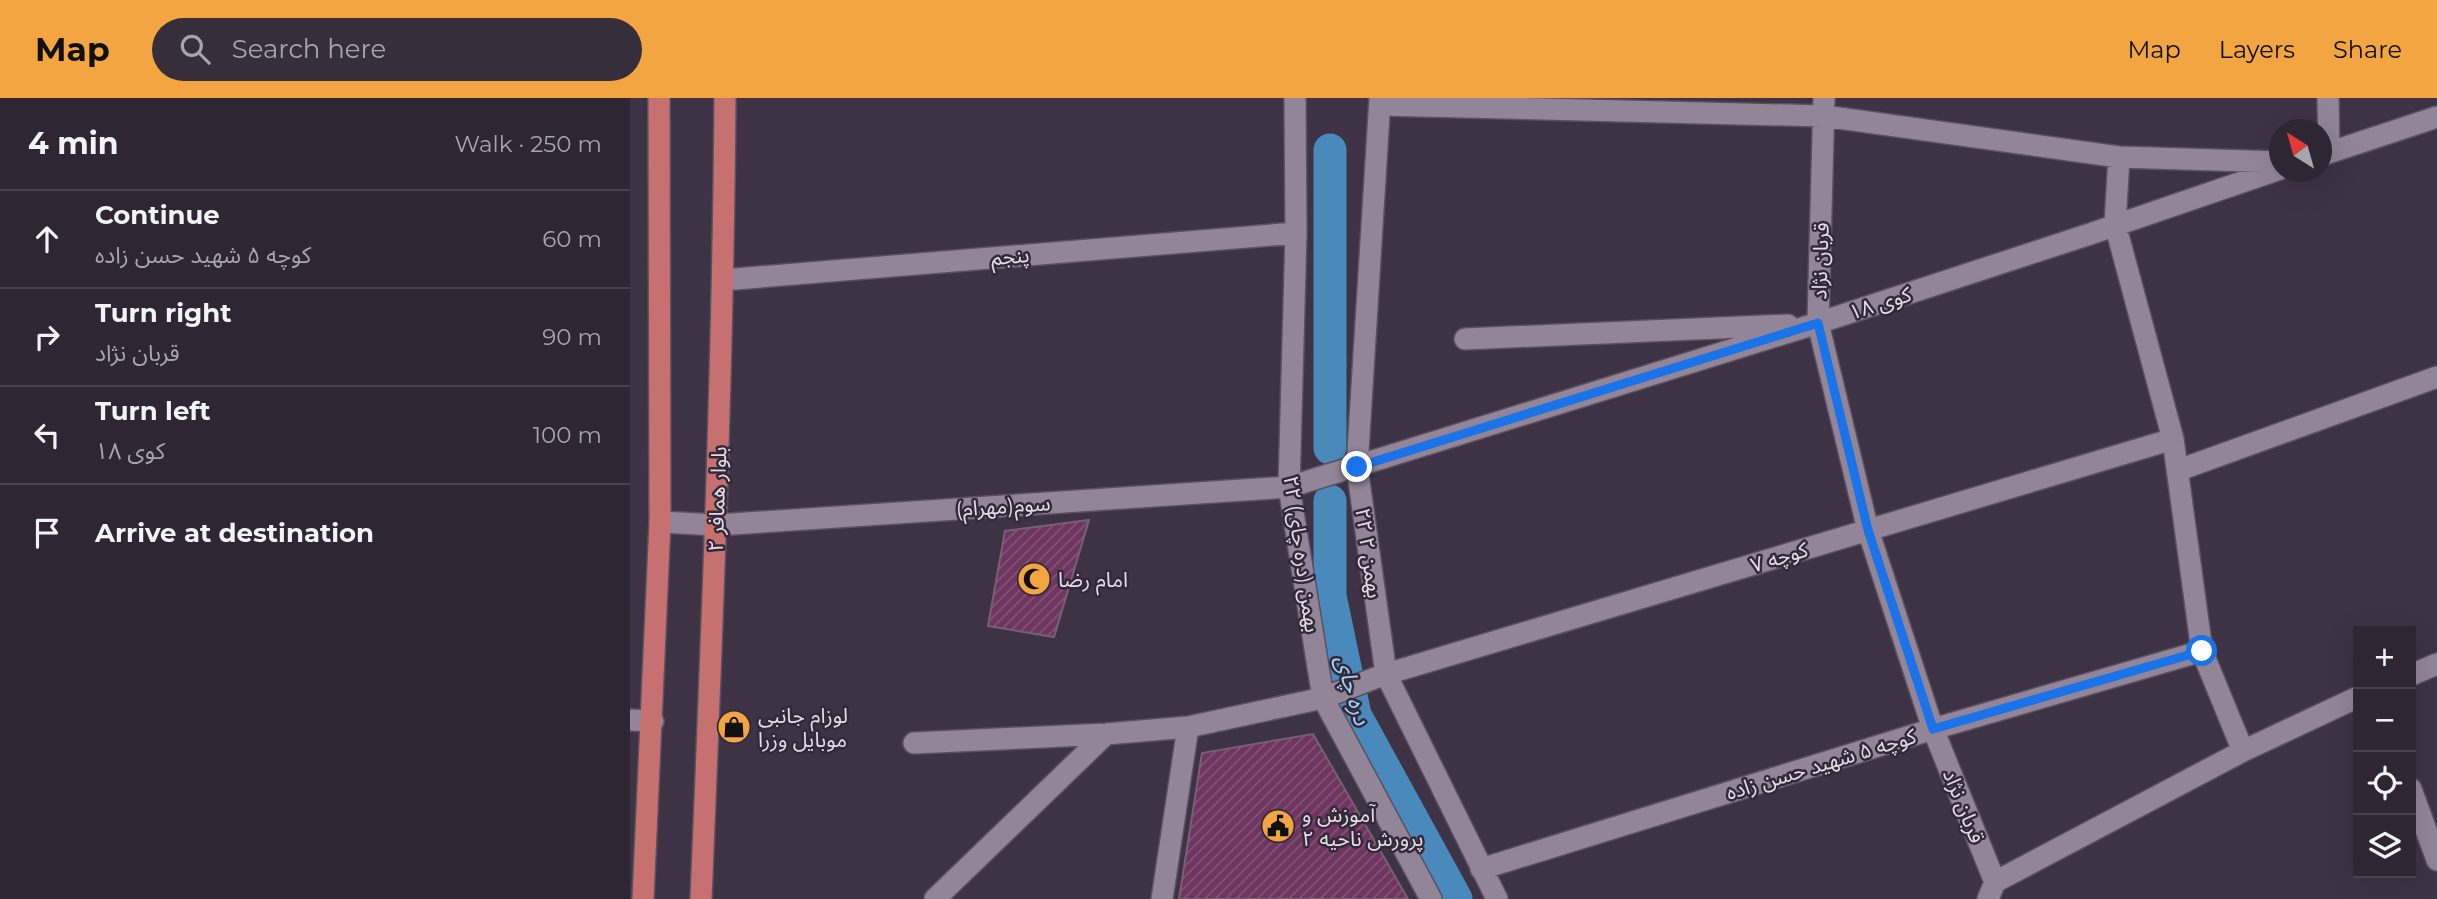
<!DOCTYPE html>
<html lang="en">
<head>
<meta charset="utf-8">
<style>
  body { margin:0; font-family:Montserrat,"Noto Sans Arabic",sans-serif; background:#362e3b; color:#f1f3f6 }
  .controls { position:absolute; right:21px; bottom:21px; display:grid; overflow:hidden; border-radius:0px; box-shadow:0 7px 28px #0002 }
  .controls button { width:63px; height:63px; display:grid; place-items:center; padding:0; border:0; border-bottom:2px solid #49434e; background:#2e2633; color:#f1f3f6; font:35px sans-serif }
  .compass { position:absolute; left:1639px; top:21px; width:63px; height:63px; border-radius:50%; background:#2e2633; box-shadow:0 7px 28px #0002; rotate:323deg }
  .stop { position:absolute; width:21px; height:21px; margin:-16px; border:5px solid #1a73e8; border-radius:50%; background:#fff }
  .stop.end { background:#1a73e8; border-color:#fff; box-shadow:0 2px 7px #0008 }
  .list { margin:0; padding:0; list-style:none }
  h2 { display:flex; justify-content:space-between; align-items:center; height:91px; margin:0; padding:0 28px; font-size:30px }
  h2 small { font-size:23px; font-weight:400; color:#a7a5ac }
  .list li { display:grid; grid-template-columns:46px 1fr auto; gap:21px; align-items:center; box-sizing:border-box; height:98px; padding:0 28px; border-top:2px solid #49434e }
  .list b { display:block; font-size:26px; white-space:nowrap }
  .list p { margin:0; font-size:23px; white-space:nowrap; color:#a7a5ac }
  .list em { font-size:23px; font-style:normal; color:#a7a5ac }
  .icon { flex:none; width:38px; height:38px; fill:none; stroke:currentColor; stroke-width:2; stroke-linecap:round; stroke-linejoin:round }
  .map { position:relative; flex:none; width:1807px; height:801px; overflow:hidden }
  header { display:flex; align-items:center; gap:42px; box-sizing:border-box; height:98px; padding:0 35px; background:#f2a540; color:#111 }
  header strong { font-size:33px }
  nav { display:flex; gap:38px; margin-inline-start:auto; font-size:24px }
  .search { width:490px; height:63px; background:#362e3b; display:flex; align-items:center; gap:18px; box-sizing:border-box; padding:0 24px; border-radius:38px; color:#a7a5ac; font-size:26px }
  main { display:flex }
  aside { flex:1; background:#2e2633 }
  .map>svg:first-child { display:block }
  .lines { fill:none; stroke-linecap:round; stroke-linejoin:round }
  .canal { stroke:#4a89bb; stroke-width:33 }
  .building { fill:url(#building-hatch); stroke:#76626f; stroke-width:2 }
  .minor-casing { stroke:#5a505f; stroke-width:24 }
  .major-casing { stroke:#5a505f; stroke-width:24 }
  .minor { stroke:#928598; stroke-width:21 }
  .major { stroke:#c6716f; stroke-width:21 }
  .route { stroke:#1a73e8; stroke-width:9 }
  .labels { text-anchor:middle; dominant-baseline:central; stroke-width:5; stroke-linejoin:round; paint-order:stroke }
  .street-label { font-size:21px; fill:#e3dce7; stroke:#342939 }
  .poi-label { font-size:21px; fill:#e3dce7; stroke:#342939; text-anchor:start }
  .water-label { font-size:23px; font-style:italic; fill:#a0d1fb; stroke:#342939 }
</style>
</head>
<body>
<header>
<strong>Map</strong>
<div class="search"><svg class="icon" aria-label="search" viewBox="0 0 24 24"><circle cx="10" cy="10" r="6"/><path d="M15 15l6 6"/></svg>Search here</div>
<nav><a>Map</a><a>Layers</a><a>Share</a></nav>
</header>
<main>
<aside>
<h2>4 min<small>Walk · 250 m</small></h2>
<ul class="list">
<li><svg class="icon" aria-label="ahead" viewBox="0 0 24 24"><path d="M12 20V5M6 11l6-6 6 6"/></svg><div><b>Continue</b><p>کوچه ۵ شهید حسن زاده</p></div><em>60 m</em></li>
<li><svg class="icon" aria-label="right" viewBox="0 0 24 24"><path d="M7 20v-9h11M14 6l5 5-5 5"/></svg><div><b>Turn right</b><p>قربان نژاد</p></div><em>90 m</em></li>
<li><svg class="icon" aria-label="left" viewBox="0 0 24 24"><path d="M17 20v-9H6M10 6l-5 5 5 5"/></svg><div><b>Turn left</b><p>کوی ۱۸</p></div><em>100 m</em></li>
<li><svg class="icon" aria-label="arrive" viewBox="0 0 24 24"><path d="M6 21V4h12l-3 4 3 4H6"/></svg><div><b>Arrive at destination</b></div></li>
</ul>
</aside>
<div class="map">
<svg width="1807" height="801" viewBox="0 0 1807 801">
  <defs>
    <pattern id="building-hatch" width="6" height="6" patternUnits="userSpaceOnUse" patternTransform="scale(1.75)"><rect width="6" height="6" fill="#6e3560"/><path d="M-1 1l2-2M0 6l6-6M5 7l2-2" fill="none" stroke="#835277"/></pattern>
  </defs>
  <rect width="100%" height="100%" fill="#3e3344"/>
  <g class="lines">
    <path class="canal" d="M700 52V350
      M700 403V498L725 617 826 801"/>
  </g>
  <path class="building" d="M459 422 424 539 358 528 375 433Z
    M683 636 778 801H549L572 655Z"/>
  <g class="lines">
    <defs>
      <path id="minor" d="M665 0 666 135 659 389 693 600 801 801
        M750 0 727 369 756 576 867 801
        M1194 0 1188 225 1238 432 1303 631 1365 784
        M1698 0 1699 54
        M751 7 1194 18 1489 59 1650 64
        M1692 57 1807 19
        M1489 59 1485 126 1543 341 1572 553 1613 653
        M93 182 666 135
        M835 241 1158 227
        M1549 372 1807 279
        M30 424 87 427 659 389 1188 225 1460 136 1650 71
        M1781 577 1807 566
        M0 622 23 623
        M284 645 476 636 558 629 693 600 753 577 1543 341
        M1781 691 1807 762
        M851 771 1303 631 1572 553
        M305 801 476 636
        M532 801 558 629
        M1358 801 1365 784 1613 653 1728 599"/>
      <path id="major" d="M13 801 30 424 29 0
        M71 801C82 534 93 267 95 0"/>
    </defs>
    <use href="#minor" class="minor-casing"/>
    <use href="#major" class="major-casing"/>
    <use href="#minor" class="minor"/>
    <use href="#major" class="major"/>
  </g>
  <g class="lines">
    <path class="route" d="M727 369 1188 225 1238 432 1303 631 1572 553"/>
  </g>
  <defs>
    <symbol id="mosque-disc" viewBox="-11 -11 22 22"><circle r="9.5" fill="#f2a540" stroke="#342939"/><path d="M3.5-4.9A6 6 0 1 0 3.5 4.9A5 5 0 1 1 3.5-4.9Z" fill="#111"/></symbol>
    <symbol id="shop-disc" viewBox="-11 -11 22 22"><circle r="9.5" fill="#f2a540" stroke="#342939"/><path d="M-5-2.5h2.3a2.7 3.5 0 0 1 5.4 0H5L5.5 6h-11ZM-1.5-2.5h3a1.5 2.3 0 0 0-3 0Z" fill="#111"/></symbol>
    <symbol id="civic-disc" viewBox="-11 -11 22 22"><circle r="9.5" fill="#f2a540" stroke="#342939"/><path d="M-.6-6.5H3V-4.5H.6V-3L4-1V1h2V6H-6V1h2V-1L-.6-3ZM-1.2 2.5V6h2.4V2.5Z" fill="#111"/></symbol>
  </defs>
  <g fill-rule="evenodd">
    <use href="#mosque-disc" x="385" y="462" width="38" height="38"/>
    <use href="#shop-disc" x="85" y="610" width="38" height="38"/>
    <use href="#civic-disc" x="629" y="709" width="38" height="38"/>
  </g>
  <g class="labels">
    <g class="street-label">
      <text transform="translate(380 158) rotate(-5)">پنجم</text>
      <text transform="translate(1190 163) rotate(-88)">قربان نژاد</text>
      <text transform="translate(1250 205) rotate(-18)">کوی ۱۸</text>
      <text transform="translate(87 401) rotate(-88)">بلوار همافر ۲</text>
      <text transform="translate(373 408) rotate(-4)">سوم(مهرام)</text>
      <text transform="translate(739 455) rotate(82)">۲۲ بهمن ۲</text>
      <text transform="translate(672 456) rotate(82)">۲۲ بهمن (دره چای)</text>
      <text transform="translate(1149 459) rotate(-17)">کوچه ۷</text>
      <text transform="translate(1191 666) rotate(-17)">کوچه ۵ شهید حسن زاده</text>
      <text transform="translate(1334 708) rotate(68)">قربان نژاد</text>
    </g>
    <g class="poi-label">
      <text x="428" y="481">امام رضا</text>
      <text x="128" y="617">لوزام جانبی<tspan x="128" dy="24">موبایل وزرا</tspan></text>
      <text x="672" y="716">آموزش و<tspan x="672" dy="24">پرورش ناحیه ۲</tspan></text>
    </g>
    <g class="water-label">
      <text transform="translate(723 592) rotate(74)">دره چای</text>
    </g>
  </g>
</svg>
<div class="controls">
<button>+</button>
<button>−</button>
<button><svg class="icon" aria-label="locate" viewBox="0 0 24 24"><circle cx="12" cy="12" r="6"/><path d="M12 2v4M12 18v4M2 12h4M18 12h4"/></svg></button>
<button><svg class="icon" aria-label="layers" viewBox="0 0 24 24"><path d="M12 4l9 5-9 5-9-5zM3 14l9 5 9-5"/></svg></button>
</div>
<svg class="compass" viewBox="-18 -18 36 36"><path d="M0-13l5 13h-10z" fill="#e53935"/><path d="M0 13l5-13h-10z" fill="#a7a5ac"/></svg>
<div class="stop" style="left:1572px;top:553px"></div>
<div class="stop end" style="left:727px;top:369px"></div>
</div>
</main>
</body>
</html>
